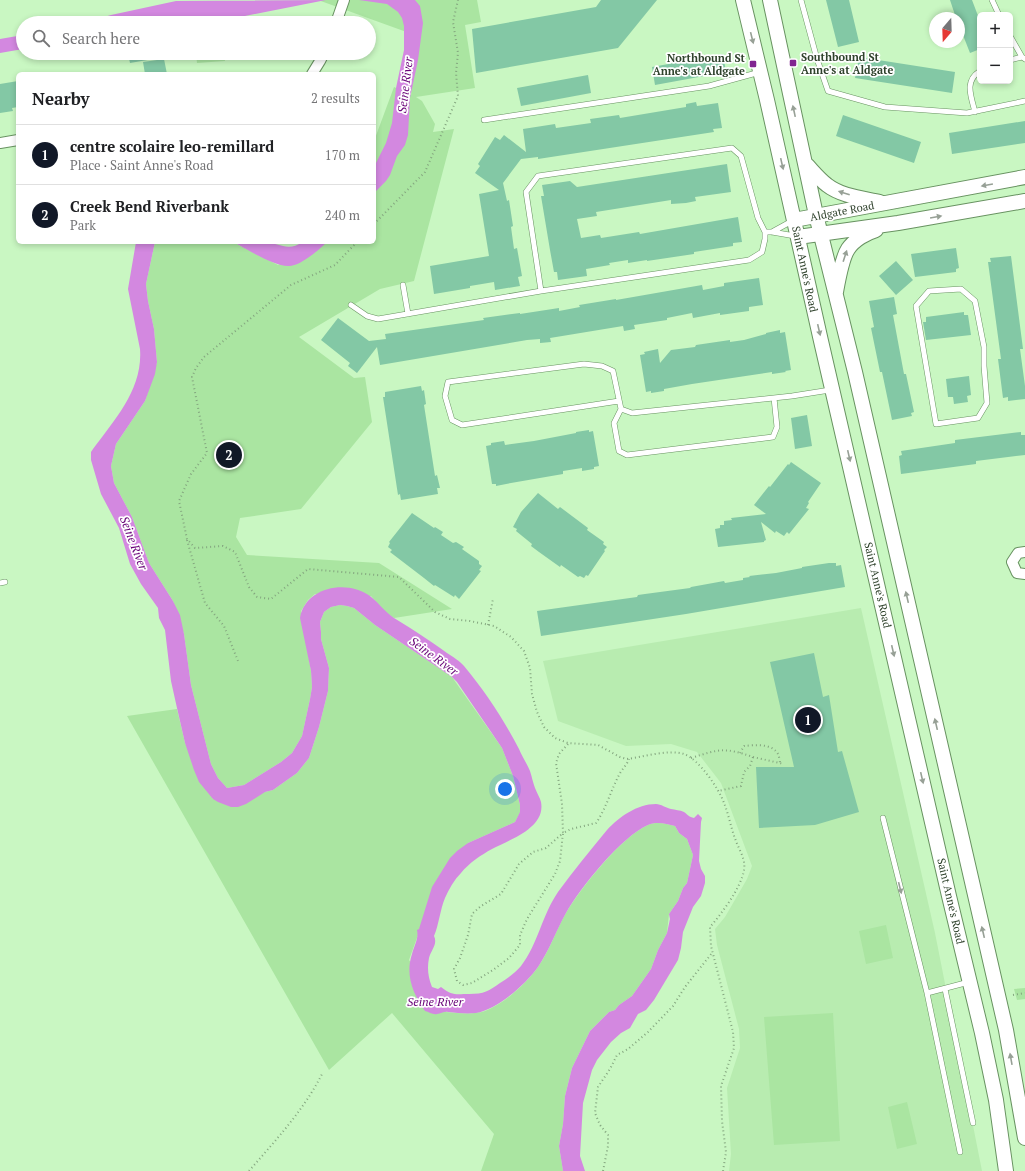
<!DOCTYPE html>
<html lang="en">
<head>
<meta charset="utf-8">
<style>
  body { margin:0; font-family:"PT Serif",serif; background:#f6f6f6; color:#202124 }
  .controls { position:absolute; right:12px; top:12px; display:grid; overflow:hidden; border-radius:6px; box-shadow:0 2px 6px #0003 }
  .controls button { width:36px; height:36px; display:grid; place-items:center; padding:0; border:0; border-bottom:1px solid #e0e0e0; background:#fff; color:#202124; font:20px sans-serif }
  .compass { position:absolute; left:929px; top:12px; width:36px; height:36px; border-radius:50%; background:#fff; box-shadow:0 2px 6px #0003; rotate:199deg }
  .you { position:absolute; left:505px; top:789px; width:14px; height:14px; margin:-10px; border:3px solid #fff; border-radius:50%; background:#1a73e8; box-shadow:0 0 0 6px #1a73e833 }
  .badge { display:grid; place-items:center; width:26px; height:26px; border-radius:50%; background:#111827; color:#fff; font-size:13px; font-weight:700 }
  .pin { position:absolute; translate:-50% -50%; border:2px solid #fff; box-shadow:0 1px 4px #0006 }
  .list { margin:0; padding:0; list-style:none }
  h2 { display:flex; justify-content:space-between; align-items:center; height:52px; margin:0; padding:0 16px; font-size:17px }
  h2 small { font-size:13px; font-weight:400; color:#757577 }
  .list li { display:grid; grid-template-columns:26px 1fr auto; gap:12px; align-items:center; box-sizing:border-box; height:60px; padding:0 16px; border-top:1px solid #e0e0e0 }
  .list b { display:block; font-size:15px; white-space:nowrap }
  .list p { margin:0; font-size:13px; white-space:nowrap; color:#757577 }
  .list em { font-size:13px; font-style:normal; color:#757577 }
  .icon { flex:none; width:22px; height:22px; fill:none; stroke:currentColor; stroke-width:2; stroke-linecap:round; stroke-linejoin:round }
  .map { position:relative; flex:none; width:1025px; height:1171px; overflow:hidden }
  .search { position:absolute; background:#fff; box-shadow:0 2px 6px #0003; left:16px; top:16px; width:360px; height:44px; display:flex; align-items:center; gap:10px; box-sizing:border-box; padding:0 14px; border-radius:22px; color:#757577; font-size:15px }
  .panel { position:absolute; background:#fff; box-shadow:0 2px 6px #0003; left:16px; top:72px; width:360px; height:172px; border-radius:6px }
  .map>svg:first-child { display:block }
  .built { fill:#b8ecb0 }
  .green { fill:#aae5a1 }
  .water { fill:#d388e0 }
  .building { fill:#83c8a5 }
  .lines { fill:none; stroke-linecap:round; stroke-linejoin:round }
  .lane-casing { stroke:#689261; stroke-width:6 }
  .street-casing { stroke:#689261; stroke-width:12 }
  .secondary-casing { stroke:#689261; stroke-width:16 }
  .path { stroke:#84a67f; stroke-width:2; stroke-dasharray:1 3; stroke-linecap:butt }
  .lane { stroke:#fff; stroke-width:5 }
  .street { stroke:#fff; stroke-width:10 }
  .secondary { stroke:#fff; stroke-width:14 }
  .oneway { fill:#97a096 }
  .poi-dot { fill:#812591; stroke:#fff; stroke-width:1.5 }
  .labels { text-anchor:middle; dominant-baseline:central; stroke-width:3.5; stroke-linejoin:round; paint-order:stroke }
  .poi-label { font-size:11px; font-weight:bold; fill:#2f422c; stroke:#fff; text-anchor:start }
  .street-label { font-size:11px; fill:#2f422c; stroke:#fff }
  .water-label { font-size:12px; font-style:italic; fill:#6a0679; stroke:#fff }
</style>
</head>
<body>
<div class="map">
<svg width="1025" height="1171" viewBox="0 0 1025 1171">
  <rect width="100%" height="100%" fill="#c9f7c2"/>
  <path class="built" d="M861 608 935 933 982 1171H729L731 1154 727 1088 740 1048 739 1029 717 945 715 929 725 917 747 879 752 866 721 783 697 752 671 744 626 746 558 721 543 661Z"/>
  <path class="green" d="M318 0H477L481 22 465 25 475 88 416 97 422 101 435 124 433 132 454 129 414 281 380 289 299 337 354 378 365 377 372 422 301 509 240 518 236 537 247 555 379 563 452 609 394 618 385 612 371 596 315 594 308 600 301 611 311 671 312 687 310 699 302 736 292 753 281 762 244 785 227 788 218 778 211 764 191 685 184 634 173 601 149 563 132 517 114 483 111 466 116 444 145 401 157 362 154 329 148 301 146 284 155 242H233L278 265 327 242H374V141L394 87 411 95 412 85V34Z
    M196 53H224L225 61 197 63Z
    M340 605 347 606 354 608 375 625 452 677 502 748 513 776 520 805V813L515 822 468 843 418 935 409 960 446 1012C458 1013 473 1015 485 1011 504 1004 527 983 538 967 550 950 556 930 566 913 581 888 622 836 648 825 657 821 666 824 675 826L679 833 687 839 693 855 687 883 683 888 678 901 669 914 667 933 658 950 651 969 632 996 619 1005 615 1010 609 1012 590 1031 572 1068 565 1096 563 1124 559 1146 563 1171H481L494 1134 392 1013 329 1070 127 716 177 709 185 743 213 799 265 792 273 790 297 773 309 758 319 727 328 691 329 668 321 639V632L320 622 324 612 331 607Z
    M886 925 893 958 866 964 859 931Z
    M1025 988V999L1017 1000 1014 989Z
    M833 1013 840 1141 774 1145 764 1017Z
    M907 1102 917 1144 897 1149 888 1107Z"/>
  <path class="water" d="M326 0 235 18 212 19H187L157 23H84L111 15 176 1Z
    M359 0H415L420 6 423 23 418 60 410 98 408 135 405 145 397 156 390 175 386 181 374 193V167L386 143 392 123 396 88 404 50V26L402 18 398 12 387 4Z
    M23 35V49L0 53V39Z
    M136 242H155L146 284 148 301 154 329 157 362 155 374 145 401 116 444 111 466 114 483 132 517 149 563 173 601 180 615 184 634 191 685 211 764 218 778 227 788 244 785 281 762 292 753 302 736 310 699 312 687 311 671 300 618C305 587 347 579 370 596 379 603 385 612 394 618 414 630 429 640 447 653 453 657 460 661 464 666 485 691 504 720 519 749 522 756 527 764 530 771 532 777 533 783 535 788 537 793 540 798 541 802 546 828 509 840 492 849 481 855 469 863 461 873 454 880 449 889 445 898 440 910 439 924 434 936 438 944 431 950 429 958 427 968 428 977 432 987L438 989 441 987C452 996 456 994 469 994 484 994 489 991 500 983 508 978 515 973 521 966 538 944 542 915 558 892 573 871 590 851 607 830 619 817 637 804 656 804 661 804 666 808 671 809 675 810 680 810 684 812 688 815 689 817 694 818L698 814 702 818 701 822 699 861 701 869 705 876V883L701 896 693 907 683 932 681 948 678 960 654 1000 646 1010 638 1014 630 1028 621 1033 611 1042 597 1060 592 1070 583 1103 580 1156 585 1171H563L559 1146 563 1124 565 1096 572 1068 590 1031 609 1012 615 1010 619 1005 632 996 651 969 658 950 667 933 670 919 669 914 678 901 683 888 687 883 693 855 687 839 679 833 675 826C666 824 657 821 648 825 622 836 580 888 566 913 556 931 549 951 538 967 526 984 497 1010 476 1013 466 1014 458 1013 448 1012 444 1011 441 1014 437 1014 433 1015 429 1012 425 1011 413 994 405 975 412 954 414 946 419 938 417 930L419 929 432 887 450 858 457 851 468 843 515 822 520 812V805L513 776 502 748 457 682 452 677 375 625 354 608 347 606 340 605 331 607 324 612 320 622 321 632V639L329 668 328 691 319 727 309 758 297 773 273 790 265 792 246 804 238 807H231L218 802 213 799 199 782 194 770 185 743 177 708 171 681 165 630 159 618 158 608 141 584 130 564 119 528 101 494 91 460V452L93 449C115 419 143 389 140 349L128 289Z
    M233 242C244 242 255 242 265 242 278 243 289 252 302 242H327C319 250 299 267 288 266 273 266 247 249 233 242Z"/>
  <path class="building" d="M601 0H657L618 48 476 73 472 29 596 7Z
    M826 0H849L859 42 838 47Z
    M950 0H972L980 21V49L970 53 959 25V18H956Z
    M133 53H159V58L130 63 128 54Z
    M723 54 726 72 655 85 652 67Z
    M859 57 955 72 952 93 855 78Z
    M164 59 167 74H145L143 62Z
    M588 75 591 93 521 106 517 88Z
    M18 81V107L12 108 13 111 0 113V84Z
    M696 102 697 106 718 103 722 128 713 129 714 132 538 159V157L521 159 503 183 507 201 509 200 513 226 511 227 514 249 517 248 522 276 518 277 520 286 495 290 494 282 470 286V288L434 294 430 266 489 256 479 194 499 190 475 173 480 166 478 164 495 137 500 140 504 135 526 152 523 129 555 124 556 128 591 123 590 119 619 115 620 118 686 107V104Z
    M843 115 921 142 914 163 836 136Z
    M1025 121V143L952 154 949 133Z
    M727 164 731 192 695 197 696 201 686 203 671 204V200L596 212 597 216 577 219 581 238 600 235 601 238 639 232 640 234 738 217 742 242 733 243V246L694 252V254L647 261V260L628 263V260L609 263 610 265 586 269 587 276 558 280 557 272H554L550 250 541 196H544L542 185 570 181 577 187Z
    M956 248 959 268 956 269V272L915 277 911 254Z
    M1011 256 1023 349H1020L1025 386V399L1008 401V397L1003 398 998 359H1001L988 262H991L990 258Z
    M896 261 913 280 896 295 879 276Z
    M759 278 763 305 749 307V311L720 315V313L693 318 692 313 667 318V320L634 325 635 329 624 331 623 326 550 338 551 342 540 343V339L527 340 380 365 377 347 357 373 348 366 350 363 321 340 338 318 369 341 386 339 385 334 484 320 483 318 520 313V314L559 308V311L580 307 579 305 616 299V300L702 285 703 290 724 286V283Z
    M894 297 897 314 893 315 904 374H906L914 412 911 413 912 416 892 420 882 372H880L871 328 874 327 869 301Z
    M964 312V315H968L971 335 926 340 923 322H926V317Z
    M780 330V333L785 332 791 370 785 371 786 372 772 374V372L692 384 664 389V391L651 393V391L646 392 640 355 645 354 644 352 658 349 660 363 671 350 695 347 696 345 730 340V342L744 340 766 334V333Z
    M969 376 971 395 967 396 968 402 954 404 953 397H948L946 379Z
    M421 386 422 391 424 390 426 404 424 405 435 476 437 475 440 488H437L438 494 401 500 400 494 398 495 383 397H385V392Z
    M807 415 812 446 795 449 791 418Z
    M589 430V432L593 431 599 466 594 467V469L582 471V468L563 471V474L511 483 496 486V484H492L486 446 491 445V443L504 441 505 445 534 441 576 433V432Z
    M1021 432V435H1025V455L976 461V464L901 474 899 456 902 455 901 451 955 443V440Z
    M791 462 821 483 808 502 809 503 806 508 809 509 789 534 787 532 784 536 776 531 775 533 761 522 766 540 764 541V542L718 547 715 529 720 528V525H724V521L732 520 731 518 766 514 754 505 769 486 770 487 788 464 789 465Z
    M538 493 558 509 560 507 588 528 587 530 604 542 603 544 607 547 604 550 605 551 588 576 586 575 584 578 580 576 578 577 561 565 560 567 539 552 531 546 532 544 516 531 517 529 513 527 521 512Z
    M412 513 434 528 435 527 443 532 441 535 453 543 456 542 464 547 462 549 479 561V564L482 566 479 570 481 571 459 599 455 595 454 597 435 585 434 586 424 578 390 552 392 550 388 547 390 543 389 542Z
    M829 563H836V566L841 565 845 587 686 614 541 636 537 611 637 597 638 595 645 594 690 588 691 587 724 581 725 583 743 580V578L750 577 749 576 776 573 802 568V567Z
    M814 653 823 697 829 695 838 752 842 751 859 812 815 825 759 828 756 767H794L770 662Z"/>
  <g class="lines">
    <defs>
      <path id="lane" d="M801 0 817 59 828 91 885 107 967 113 1025 101
        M992 0 999 15
        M1010 36 1022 57 1025 59
        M1010 60 1022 57
        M975 112C971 96 964 81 980 71
        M484 120 709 86 760 72
        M765 232H772L795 236
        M772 232 792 221
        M403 285 408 314
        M961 289 975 301 984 347V366L987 403 978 418 936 424 916 306 929 291Z
        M351 305 367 316 378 319 541 291 749 260 762 252 765 239V232L758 218 741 156 732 148 538 176 526 192 541 291
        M619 401 462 425 452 420 445 396 448 382 584 364 602 366 613 371 621 409 632 413 792 396 830 390
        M621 409 614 423 619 451 627 455 773 437 777 427 774 398
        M0 583 5 582
        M883 818 927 993 960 1152
        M945 989 973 1123
        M927 993 969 982"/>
      <path id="street" d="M336 23 344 0
        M312 74 320 61 324 53
        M0 143 18 140
        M1025 552 1018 553 1012 562 1017 573 1025 574"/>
      <path id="secondary" d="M743 0 767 100 821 341 949 896 982 1033 996 1100 1006 1171
        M770 0 816 215 855 372 1006 1030 1025 1138
        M805 163C812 170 819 179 827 185 841 196 862 198 880 202
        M794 220 1025 177
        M798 237 898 223 1025 201
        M836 292C838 281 842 258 848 249 854 240 866 233 876 230"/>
    </defs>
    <use href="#lane" class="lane-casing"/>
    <use href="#street" class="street-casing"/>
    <use href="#secondary" class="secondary-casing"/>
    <path class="path" d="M374 224 425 172 458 96 456 73 458 53 453 22 458 0
      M357 242 335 265 291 285 204 357 196 368 192 377 207 453 191 474 179 501 187 539 195 548 223 546 235 552 249 587 257 597 271 599 308 569 399 577 435 612 450 619 470 621 494 626 511 637 524 651 530 668 532 694 537 712 544 727 555 738 568 743 598 745 620 757 627 759C643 757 669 749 684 754 699 759 719 789 724 803 729 815 731 829 736 841 739 850 746 859 744 870 741 888 722 913 710 927L711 946 733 1032 734 1048 721 1086 722 1121 726 1152 723 1171
      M187 540 205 603 224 626 238 661
      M488 625 493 599
      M568 744 559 754 556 763 562 804 563 833 546 848 533 852 519 864 501 894 481 906 472 914 468 935 460 958 454 969 457 981 463 985 472 983 493 970 509 958 520 945V935L527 919 555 874 560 861 563 833 571 829 596 823C606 809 611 790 619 775 622 769 627 765 629 759
      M740 753 744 746C754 745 772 743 778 754 779 756 780 761 780 763
      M753 757 784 764
      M691 758C720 749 724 747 753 757L750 766 744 772 741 786 718 791
      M1013 995 1025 993
      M249 1171C275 1141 304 1110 322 1074
      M603 1171 608 1146V1135L600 1125 595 1113 598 1087 610 1069 617 1055 628 1049 648 1032 673 1006 685 987 712 953"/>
    <use href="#lane" class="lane"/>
    <use href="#street" class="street"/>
    <use href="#secondary" class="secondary"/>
  </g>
  <defs><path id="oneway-solid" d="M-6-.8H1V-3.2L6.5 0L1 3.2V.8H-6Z"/></defs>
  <g class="oneway">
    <use href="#oneway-solid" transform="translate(752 38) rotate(76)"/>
    <use href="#oneway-solid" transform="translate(794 111) rotate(-102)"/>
    <use href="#oneway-solid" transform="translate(782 164) rotate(77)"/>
    <use href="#oneway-solid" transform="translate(987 185) rotate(170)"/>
    <use href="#oneway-solid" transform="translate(844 193) rotate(-162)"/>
    <use href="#oneway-solid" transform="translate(936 217) rotate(-10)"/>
    <use href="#oneway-solid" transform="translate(845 256) rotate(-72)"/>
    <use href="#oneway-solid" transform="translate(819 330) rotate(77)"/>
    <use href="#oneway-solid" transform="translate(849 456) rotate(77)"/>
    <use href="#oneway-solid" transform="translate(907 597) rotate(-103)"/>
    <use href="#oneway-solid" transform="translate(893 651) rotate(77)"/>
    <use href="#oneway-solid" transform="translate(936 724) rotate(-103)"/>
    <use href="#oneway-solid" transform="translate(922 778) rotate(77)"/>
    <use href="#oneway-solid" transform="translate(900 888) rotate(76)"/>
    <use href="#oneway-solid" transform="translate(983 932) rotate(-103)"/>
    <use href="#oneway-solid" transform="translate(1011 1059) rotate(-100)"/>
  </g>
  <g class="poi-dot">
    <rect x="789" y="59" width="8" height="8" rx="2"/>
    <rect x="749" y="60" width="8" height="8" rx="2"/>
  </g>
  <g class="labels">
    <g class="poi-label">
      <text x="801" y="57">Southbound St<tspan x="801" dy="13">Anne's at Aldgate</tspan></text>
      <text x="745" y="58" text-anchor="end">Northbound St<tspan x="745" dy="13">Anne's at Aldgate</tspan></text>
    </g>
    <g class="street-label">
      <text transform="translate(842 211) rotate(-11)">Aldgate Road</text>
      <text transform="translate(805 269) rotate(78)">Saint Anne's Road</text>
      <text transform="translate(878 585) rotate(77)">Saint Anne's Road</text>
      <text transform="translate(951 901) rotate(77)">Saint Anne's Road</text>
    </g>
    <g class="water-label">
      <text transform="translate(405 85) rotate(-83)">Seine River</text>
      <text transform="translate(134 543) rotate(69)">Seine River</text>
      <text transform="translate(434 656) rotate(36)">Seine River</text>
      <text x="435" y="1001">Seine River</text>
    </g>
  </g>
</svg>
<div class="controls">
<button>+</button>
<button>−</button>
</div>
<svg class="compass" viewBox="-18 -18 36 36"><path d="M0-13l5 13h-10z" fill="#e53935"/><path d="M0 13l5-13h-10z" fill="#757577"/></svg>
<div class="you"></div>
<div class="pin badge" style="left:808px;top:720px">1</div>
<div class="pin badge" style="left:229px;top:455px">2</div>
<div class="search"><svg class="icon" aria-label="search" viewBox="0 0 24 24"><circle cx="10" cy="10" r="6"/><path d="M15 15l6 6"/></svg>Search here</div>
<section class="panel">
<h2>Nearby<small>2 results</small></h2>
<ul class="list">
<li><span class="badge">1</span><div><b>centre scolaire leo-remillard</b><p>Place · Saint Anne's Road</p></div><em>170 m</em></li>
<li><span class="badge">2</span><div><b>Creek Bend Riverbank</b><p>Park</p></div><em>240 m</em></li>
</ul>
</section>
</div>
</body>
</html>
